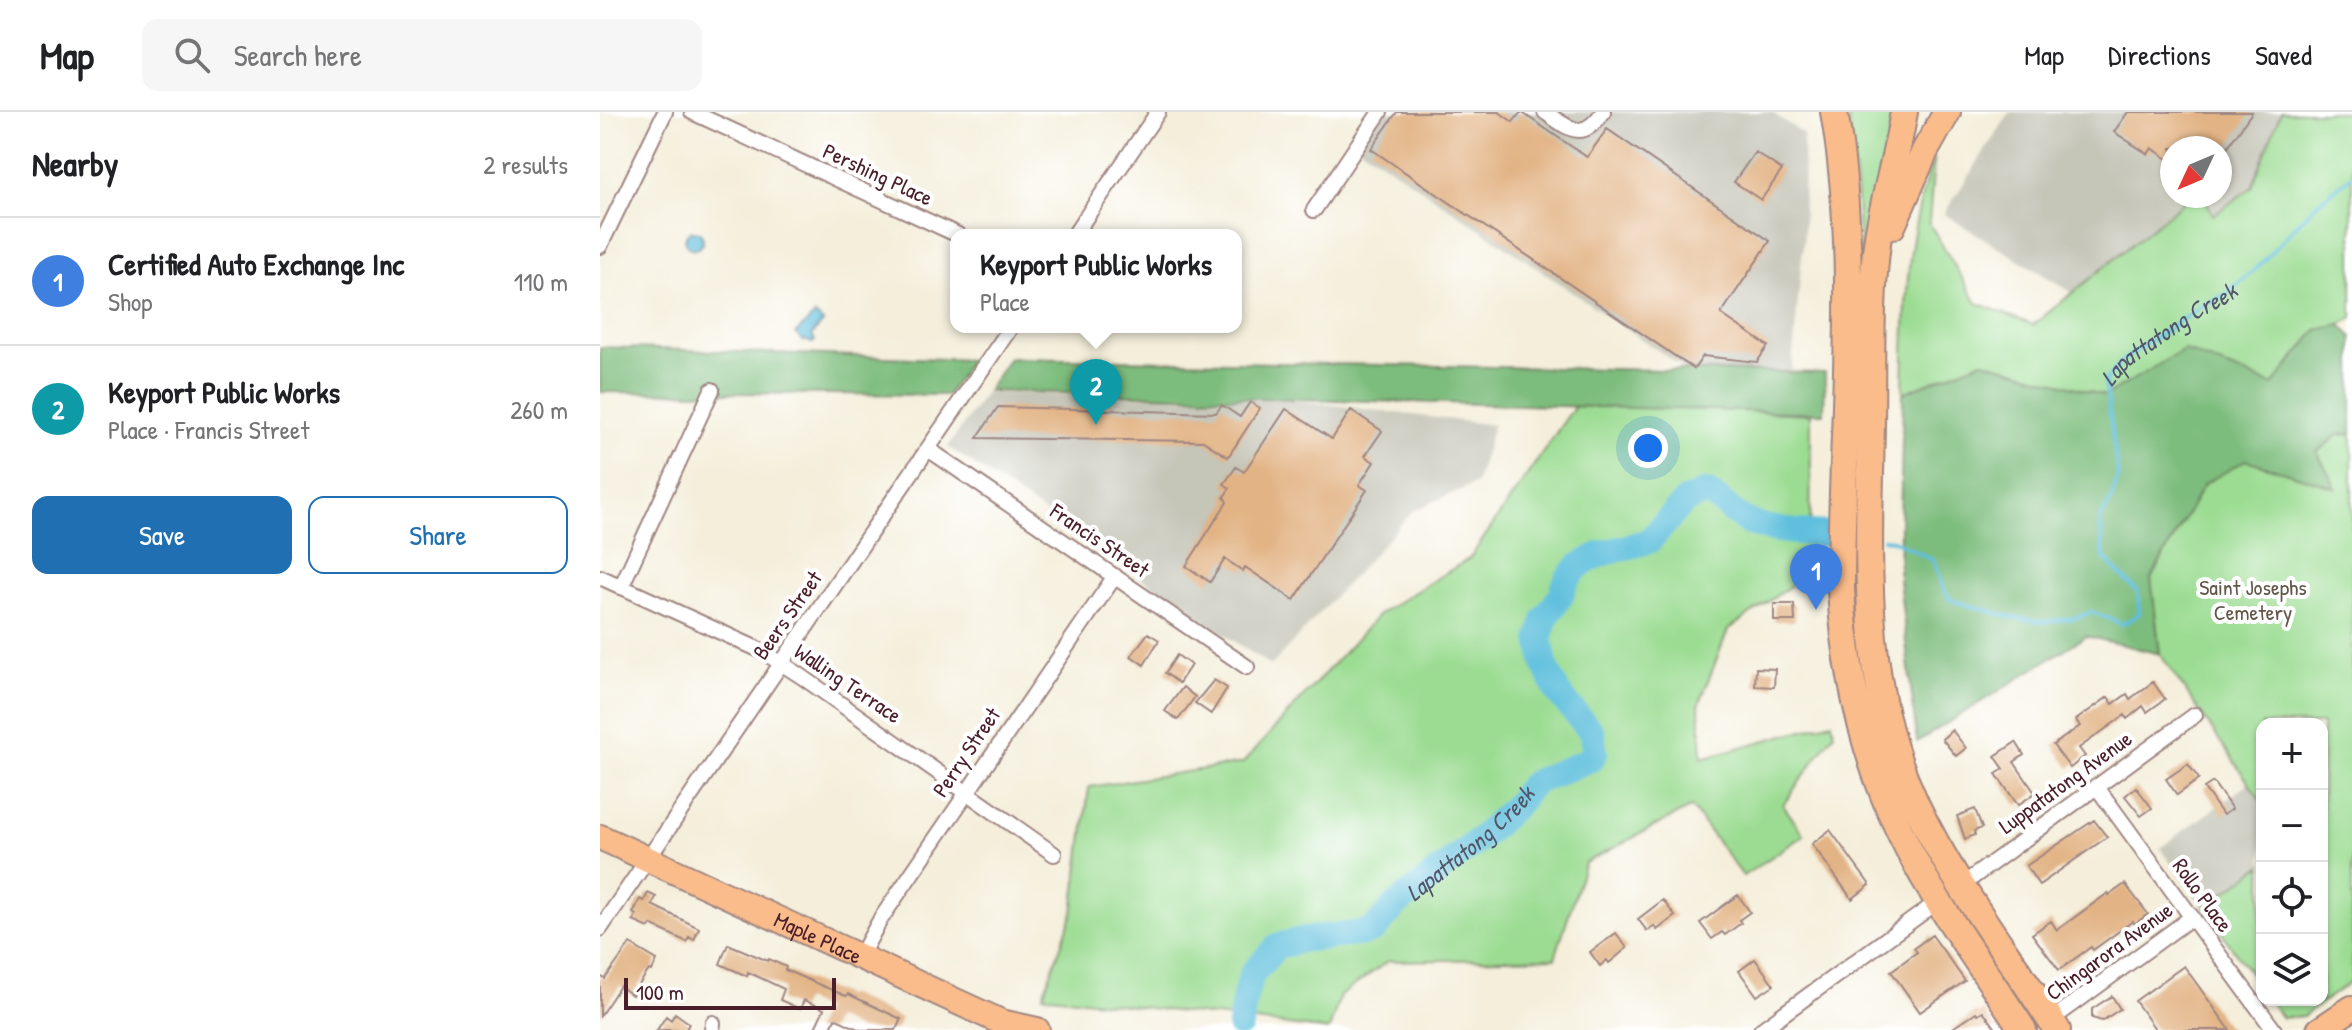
<!DOCTYPE html>
<html lang="en">
<head>
<meta charset="utf-8">
<style>
  body { margin:0; font-family:"Patrick Hand",sans-serif; background:#f6f6f6; color:#202124 }
  .controls { position:absolute; right:24px; bottom:24px; display:grid; overflow:hidden; border-radius:16px; box-shadow:0 2px 6px #0004 }
  .controls button { width:72px; height:72px; display:grid; place-items:center; padding:0; border:0; border-bottom:2px solid #e0e0e0; background:#fff; color:#202124; font:40px sans-serif }
  .compass { position:absolute; left:1560px; top:24px; width:72px; height:72px; border-radius:50%; background:#fff; box-shadow:0 2px 6px #0004; rotate:226deg }
  .scale { position:absolute; left:24px; bottom:20px; width:212px; box-sizing:border-box; padding-left:8px; border:4px solid #4a1f2b; border-top:0; font-size:22px; line-height:28px; white-space:nowrap; color:#4a1f2b; -webkit-text-stroke:6px #fff; paint-order:stroke }
  .you { position:absolute; left:1048px; top:336px; width:28px; height:28px; margin:-20px; border:6px solid #fff; border-radius:50%; background:#1a73e8; box-shadow:0 0 0 12px #1a73e833 }
  .badge { display:grid; place-items:center; width:52px; height:52px; border-radius:50%; background:#1f6fb2; color:#fff; font-size:26px; font-weight:700 }
  .pin { position:absolute; translate:-50% -66px; filter:drop-shadow(0 2px 4px #0008) }
  .pin::after { content:''; position:absolute; top:42px; width:28px; height:24px; background:inherit; clip-path:polygon(0 0,100% 0,50% 100%) }
  .popup { position:absolute; left:350px; top:117px; width:292px; height:104px; box-sizing:border-box; display:grid; place-content:center; border-radius:16px; background:#fff; filter:drop-shadow(0 2px 6px #0005); font-size:26px; white-space:nowrap; color:#757577 }
  .popup b { font-size:30px; color:#202124 }
  .popup::after { content:''; position:absolute; left:50%; top:100%; margin-left:-16px; border:16px solid transparent; border-top-color:#fff }
  .list { margin:0; padding:0; list-style:none }
  h2 { display:flex; justify-content:space-between; align-items:center; height:104px; margin:0; padding:0 32px; font-size:34px }
  h2 small { font-size:26px; font-weight:400; color:#757577 }
  .list li { display:grid; grid-template-columns:52px 1fr auto; gap:24px; align-items:center; box-sizing:border-box; height:128px; padding:0 32px; border-top:2px solid #e0e0e0 }
  .list b { display:block; font-size:30px; white-space:nowrap }
  .list p { margin:0; font-size:26px; white-space:nowrap; color:#757577 }
  .list em { font-size:26px; font-style:normal; color:#757577 }
  .actions { display:flex; gap:16px; padding:24px 32px }
  .actions a { flex:1; padding:18px 0; border:2px solid #1f6fb2; border-radius:16px; text-align:center; font-size:28px; color:#1f6fb2 }
  .actions .main { background:#1f6fb2; color:#fff }
  .icon { flex:none; width:44px; height:44px; fill:none; stroke:currentColor; stroke-width:2; stroke-linecap:round; stroke-linejoin:round }
  .map { position:relative; flex:none; width:1752px; height:918px; overflow:hidden }
  header { display:flex; align-items:center; gap:48px; box-sizing:border-box; height:112px; padding:0 40px; background:#fff; border-bottom:2px solid #e0e0e0 }
  header strong { font-size:38px }
  nav { display:flex; gap:44px; margin-inline-start:auto; font-size:28px }
  .search { width:560px; height:72px; background:#f6f6f6; display:flex; align-items:center; gap:20px; box-sizing:border-box; padding:0 28px; border-radius:16px; color:#757577; font-size:30px }
  main { display:flex }
  aside { flex:1; background:#fff }
  .map>svg:first-child { display:block }
  .industrial { fill:#c5c5b8 }
  .green { fill:#9bdc92; stroke:#727e5e; stroke-width:2 }
  .forest { fill:#7cbc7c; stroke:#636e54; stroke-width:2 }
  .water { fill:#5fbfdd; stroke:#546f84; stroke-width:2 }
  .lines { fill:none; stroke-linecap:round; stroke-linejoin:round }
  .stream { stroke:#5fbfdd; stroke-width:4 }
  .river { stroke:#5fbfdd; stroke-width:26 }
  .building { fill:#e2b384 }
  .street-casing { stroke:#9f8682; stroke-width:18 }
  .primary-casing { stroke:#9f8682; stroke-width:28 }
  .highway-casing { stroke:#9f8682; stroke-width:30 }
  .street { stroke:#fff; stroke-width:14 }
  .primary { stroke:#fabc8b; stroke-width:24 }
  .highway { stroke:#fabc8b; stroke-width:26 }
  .labels { text-anchor:middle; dominant-baseline:central; stroke-width:8; stroke-linejoin:round; paint-order:stroke }
  .street-label { font-size:22px; fill:#4a1f2b; stroke:#fff }
  .park-label { font-size:22px; fill:#62584a; stroke:#fff }
  .water-label { font-size:24px; font-style:italic; fill:#515769; stroke:#fff }
</style>
</head>
<body>
<header>
<strong>Map</strong>
<div class="search"><svg class="icon" aria-label="search" viewBox="0 0 24 24"><circle cx="10" cy="10" r="6"/><path d="M15 15l6 6"/></svg>Search here</div>
<nav><a>Map</a><a>Directions</a><a>Saved</a></nav>
</header>
<main>
<aside>
<h2>Nearby<small>2 results</small></h2>
<ul class="list">
<li><span class="badge" style="background:#3f7fe0">1</span><div><b>Certified Auto Exchange Inc</b><p>Shop</p></div><em>110 m</em></li>
<li><span class="badge" style="background:#0f9aa8">2</span><div><b>Keyport Public Works</b><p>Place · Francis Street</p></div><em>260 m</em></li>
</ul>
<div class="actions"><a class="main">Save</a><a>Share</a></div>
</aside>
<div class="map">
<svg width="1752" height="918" viewBox="0 0 1752 918">
  <rect width="100%" height="100%" fill="#fff"/>
  <filter id="ink" filterUnits="userSpaceOnUse"><feTurbulence type="fractalNoise" baseFrequency=".0125" numOctaves="2"/><feDisplacementMap in="SourceGraphic" scale="16" xChannelSelector="R" yChannelSelector="G"/><feConvolveMatrix kernelMatrix="1 2 1 2 8 2 1 2 1" color-interpolation-filters="sRGB"/></filter>
  <filter id="wash" filterUnits="userSpaceOnUse"><feTurbulence type="fractalNoise" baseFrequency=".006" numOctaves="4" result="noise"/><feDisplacementMap in="SourceGraphic" scale="32" xChannelSelector="R" yChannelSelector="G"/><feGaussianBlur stdDeviation="1.8" result="paint"/><feColorMatrix in="noise" values="0 0 0 0 0 0 0 0 0 0 0 0 0 0 0 0 0 1.4 0 .05"/><feComposite in="paint" operator="in"/></filter>
  <g filter="url(#wash)">
    <rect width="100%" height="100%" fill="#f4eeda"/>
    <path class="industrial" d="M780 0H1171L1203 22 1204 120 1191 265 1091 261 757 33Z
      M1410 0H1681L1652 74 1613 103 1604 84H1620V36H1572V84H1591L1473 181 1344 102Z
      M385 281 700 289 893 313 876 371 813 399 671 554 348 335Z
      M1649 671 1662 690V753L1604 796 1560 736Z"/>
    <path class="green" d="M1248 0H1293L1263 193 1256 72Z
      M1681 0H1752V205L1741 213 1717 218 1673 273 1584 238 1505 284 1383 249 1303 281C1305 203 1305 120 1334 46L1329 111 1377 191 1433 213 1591 84H1604L1613 103 1652 75Z
      M976 292 1211 302 1210 460 1128 518 1099 593 1102 646 1232 610 1234 621 1183 693 1204 723 1143 764 1091 695 985 751 955 846 788 849 740 884 729 918 443 883 473 801 489 675 643 651 779 502 870 446Z
      M1752 322V869L1703 904 1682 906 1669 888H1722V612H1662V690L1560 542 1551 467 1604 372 1646 347 1735 376 1717 340 1738 323Z
      M1662 753V878L1604 796Z"/>
    <path class="forest" d="M1741 213 1752 225V322L1738 323 1717 340 1736 376 1646 348 1604 372 1551 466 1560 542 1486 524 1317 630 1299 467 1303 281 1383 249 1505 284 1584 238 1673 273 1717 218Z
      M0 235 371 248 347 283 0 280Z
      M409 246 1225 261 1224 301 387 279Z"/>
    <path class="water" d="M85 128a9 9 0 1 1 18 0a9 9 0 1 1-18 0Z
      M215 203 223 210 212 223 215 229 212 231 205 228 203 230 196 221Z"/>
    <g class="lines">
      <path class="stream" id="s1" d="M1283 427 1293 428 1333 448 1344 479 1351 488 1364 492 1415 506 1445 510 1475 506 1492 500 1523 512 1539 502 1538 480 1504 446 1500 407 1512 386 1518 364 1505 269 1523 248 1597 197 1626 182 1657 156 1715 93 1752 63"/>
      <path class="river" id="s2" d="M640 913 645 884 652 862 677 834 706 827 764 821 775 817 795 794 881 726 917 692 933 671 991 647 995 641 992 621 958 581 945 553 940 526 945 507 961 483 967 467 980 453 1001 442 1049 429 1085 389 1106 380C1121 387 1131 402 1147 409 1167 419 1206 421 1228 422"/>
    </g>
    <g id="blocks">
      <path class="building" d="M797 0H899L913 10 921 0 987 45 1007 17 1170 129 1121 202 1168 234 1157 250 1103 244 1094 257 771 37Z
        M1528 0H1652L1627 36H1572V50L1552 36 1548 42 1514 20Z
        M1155 40 1182 58 1161 88 1134 70Z
        M650 290 660 296 628 345 603 329 377 326 398 295 616 301 622 293 640 305Z
        M686 297 732 327 751 298 782 319 765 344 774 350 759 373 767 378 694 488 645 455 643 459 625 447 610 470 586 454 627 390 624 385 630 376 624 372 636 355 644 360Z
        M1174 492H1194L1195 509H1174Z
        M548 521 559 528 544 553 531 544Z
        M577 543 591 553 579 571 565 561Z
        M1156 556 1175 557 1174 575 1155 574Z
        M614 568 627 576 611 602 595 591Z
        M1553 570 1565 587 1547 600 1543 594 1527 607 1525 603 1479 636 1485 644 1470 656 1453 633 1480 614 1476 608 1508 585 1513 592 1527 582 1530 587Z
        M583 575 595 585 578 608 565 599Z
        M1352 618 1366 636 1356 644 1342 627Z
        M1416 630 1424 643 1414 650 1435 681 1418 693 1396 662 1404 657 1395 644Z
        M1588 652 1599 667 1577 683 1566 667Z
        M1613 670 1632 697 1623 703 1604 676Z
        M1536 675 1552 696 1541 704 1525 684Z
        M1375 697 1382 716 1374 719 1375 723 1365 727 1357 704Z
        M1494 708 1507 725 1439 773 1426 754Z
        M1230 718 1270 773 1252 787 1212 732Z
        M1525 772 1548 802 1535 812 1533 809 1493 838 1491 835 1459 858 1432 822 1451 809 1457 818 1508 781 1509 783Z
        M48 781 56 785 52 793 99 816 94 828 89 825 87 830 51 813 49 816 33 809 36 803 33 801 40 787 44 789Z
        M1138 783 1150 800 1139 808 1141 811 1125 823 1122 820 1112 827 1100 811Z
        M1063 788 1075 804 1057 818 1054 814 1047 819 1038 807Z
        M1016 821 1027 836 1009 851 1007 848 1000 854 990 840Z
        M1332 823 1365 869 1320 900 1291 859 1317 840 1314 836Z
        M30 832 57 848 52 859 49 858 32 883 20 874 0 904V864L5 867Z
        M128 832 168 849 169 847 186 855 185 858 246 884 248 882 301 907 296 918H260L235 906 230 918H214L224 897 204 888 200 897 180 888 184 877 148 860 147 864 120 852Z
        M1155 847 1174 873 1157 884 1139 859Z
        M1584 854 1630 918H1556L1535 889Z
        M1512 884 1520 897 1502 909 1492 906V897Z
        M1383 899 1397 918H1350L1376 900 1378 902Z
        M75 901 89 911 86 918H57L66 904 71 908Z"/>
    </g>
  </g>
  <g filter="url(#ink)">
    <use href="#blocks" fill-opacity="0" stroke="#9f8682" stroke-width="2"/>
    <g class="lines">
      <defs>
        <path id="street" d="M92 0 358 123
          M945 0C969 17 983 30 1003 0
          M714 98 780 0
          M474 123 558 0
          M0 134 65 0
          M328 337 647 555
          M0 465 162 539 201 564 454 742
          M21 475 112 278
          M1496 674 1674 918
          M1362 773 1595 603
          M0 817 411 215
          M260 845 280 808 515 464
          M1451 908 1592 805
          M112 918 113 911
          M1161 918 1340 788"/>
        <g id="primary">
          <path id="s3" d="M0 725 401 910 437 918"/>
          <path d="M1719 918 1752 896"/>
        </g>
        <path id="highway" d="M1234 0C1261 152 1241 323 1241 477 1245 554 1260 627 1290 698 1323 776 1377 847 1423 918
          M1304 0C1297 42 1285 83 1278 124 1269 186 1272 250 1271 312 1269 441 1259 572 1316 693 1354 773 1410 844 1457 918
          M1292 114 1325 39 1347 0"/>
      </defs>
      <use href="#street" class="street-casing"/>
      <use href="#primary" class="primary-casing"/>
      <use href="#highway" class="highway-casing"/>
      <use href="#street" class="street"/>
      <use href="#primary" class="primary"/>
      <use href="#highway" class="highway"/>
    </g>
  </g>
  <g class="labels">
    <g class="street-label">
      <text transform="translate(278 62) rotate(25)">Pershing Place</text>
      <text transform="translate(500 428) rotate(34)">Francis Street</text>
      <text transform="translate(187 503) rotate(-55)">Beers Street</text>
      <text transform="translate(248 571) rotate(34)">Walling Terrace</text>
      <text transform="translate(366 640) rotate(-56)">Perry Street</text>
      <text transform="translate(1465 670) rotate(-36)">Luppatatong Avenue</text>
      <text transform="translate(1603 783) rotate(54)">Rollo Place</text>
      <text stroke="none"><textPath href="#s3" startOffset="240">Maple Place</textPath></text>
      <text transform="translate(1509 839) rotate(-36)">Chingarora Avenue</text>
    </g>
    <g class="park-label">
      <text x="1653" y="475">Saint Josephs<tspan x="1653" dy="25">Cemetery</tspan></text>
    </g>
    <g class="water-label">
      <text stroke="none"><textPath href="#s1" startOffset="628">Lapattatong Creek</textPath></text>
      <text stroke="none"><textPath href="#s2" startOffset="318">Lapattatong Creek</textPath></text>
    </g>
  </g>
</svg>
<div class="controls">
<button>+</button>
<button>−</button>
<button><svg class="icon" aria-label="locate" viewBox="0 0 24 24"><circle cx="12" cy="12" r="6"/><path d="M12 2v4M12 18v4M2 12h4M18 12h4"/></svg></button>
<button><svg class="icon" aria-label="layers" viewBox="0 0 24 24"><path d="M12 4l9 5-9 5-9-5zM3 14l9 5 9-5"/></svg></button>
</div>
<svg class="compass" viewBox="-18 -18 36 36"><path d="M0-13l5 13h-10z" fill="#e53935"/><path d="M0 13l5-13h-10z" fill="#757577"/></svg>
<div class="scale">100 m</div>
<div class="you"></div>
<div class="pin badge" style="left:1216px;top:498px;background:#3f7fe0">1</div>
<div class="pin badge" style="left:496px;top:313px;background:#0f9aa8">2</div>
<div class="popup"><b>Keyport Public Works</b>Place</div>
</div>
</main>
</body>
</html>
